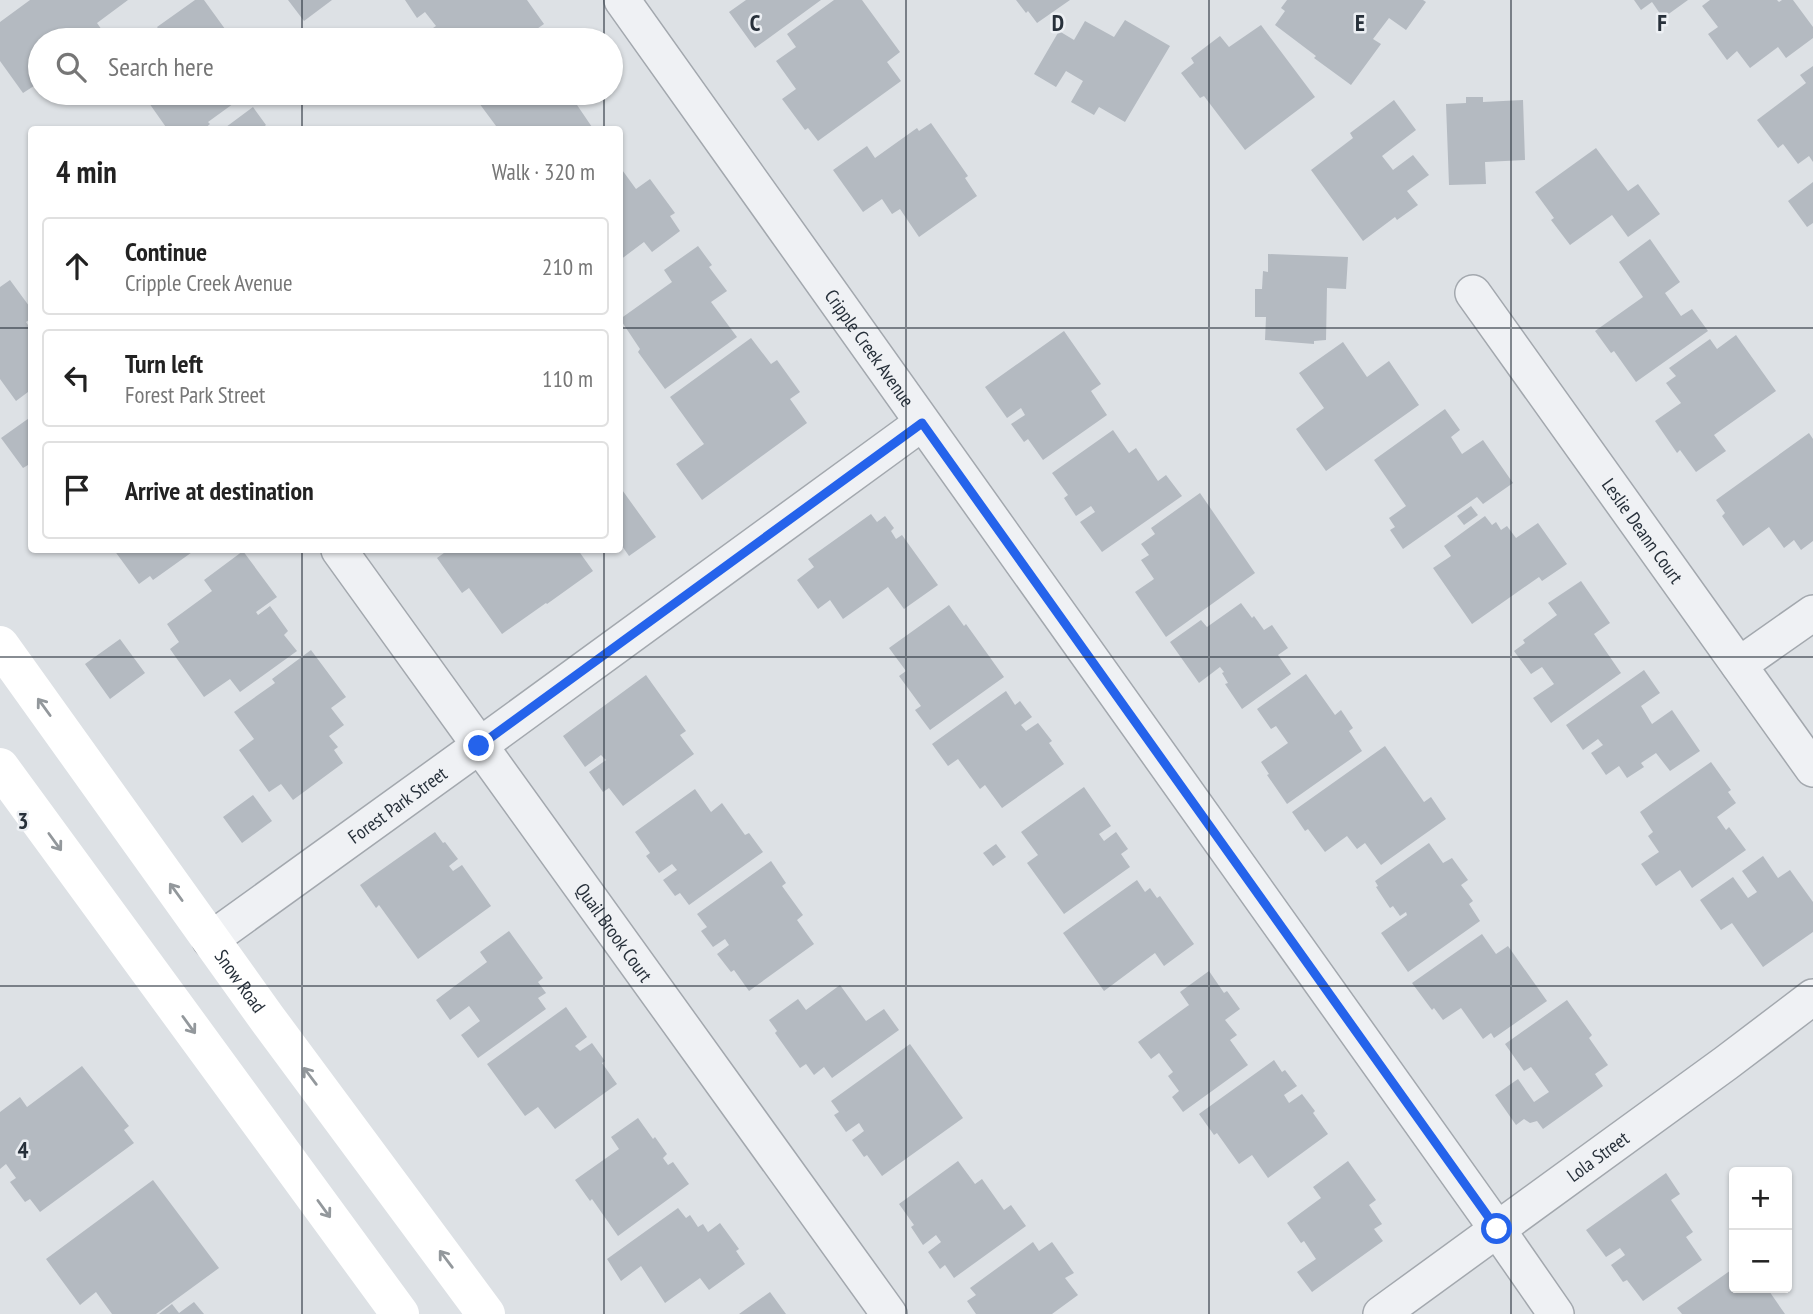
<!DOCTYPE html>
<html lang="en">
<head>
<meta charset="utf-8">
<style>
  body { margin:0; font-family:"PT Sans Narrow",sans-serif; background:#f6f6f6; color:#222 }
  .controls { position:absolute; right:21px; bottom:21px; display:grid; overflow:hidden; border-radius:7px; box-shadow:0 2px 5px #0004 }
  .controls button { width:63px; height:63px; display:grid; place-items:center; padding:0; border:0; border-bottom:2px solid #e0e0e0; background:#fff; color:#222; font:35px sans-serif }
  .stop { position:absolute; width:21px; height:21px; margin:-16px; border:5px solid #2563eb; border-radius:50%; background:#fff }
  .stop.end { background:#2563eb; border-color:#fff; box-shadow:0 2px 7px #0008 }
  .list { margin:0; padding:0; list-style:none }
  h2 { display:flex; justify-content:space-between; align-items:center; height:91px; margin:0; padding:0 28px; font-size:30px }
  h2 small { font-size:23px; font-weight:400; color:#767676 }
  .list li { display:grid; grid-template-columns:46px 1fr auto; gap:21px; align-items:center; box-sizing:border-box; height:98px; margin:0 14px 14px; padding:0 14px; border:2px solid #e0e0e0; border-radius:7px }
  .list b { display:block; font-size:26px; white-space:nowrap }
  .list p { margin:0; font-size:23px; white-space:nowrap; color:#767676 }
  .list em { font-size:23px; font-style:normal; color:#767676 }
  .icon { flex:none; width:38px; height:38px; fill:none; stroke:currentColor; stroke-width:2; stroke-linecap:round; stroke-linejoin:round }
  .map { position:relative; flex:none; width:1813px; height:1314px; overflow:hidden }
  .search { position:absolute; background:#fff; box-shadow:0 2px 5px #0004; left:28px; top:28px; width:595px; height:77px; display:flex; align-items:center; gap:18px; box-sizing:border-box; padding:0 24px; border-radius:38px; color:#767676; font-size:26px }
  .panel { position:absolute; background:#fff; box-shadow:0 2px 5px #0004; left:28px; top:126px; width:595px; height:427px; border-radius:7px }
  .map>svg:first-child { display:block }
  .building { fill:#b4bac1 }
  .lines { fill:none; stroke-linecap:round; stroke-linejoin:round }
  .street-casing { stroke:#a3a8ae; stroke-width:38 }
  .street { stroke:#eff1f4; stroke-width:35 }
  .secondary { stroke:#fff; stroke-width:38 }
  .oneway { stroke:#93989c }
  .route { stroke:#2563eb; stroke-width:9 }
  .grid { fill:none; stroke:#27303a; stroke-width:2; stroke-opacity:0.55 }
  .labels { text-anchor:middle; dominant-baseline:central; stroke-width:5; stroke-linejoin:round; paint-order:stroke }
  .street-label { font-size:19px; fill:#27303a; stroke:#eceff3 }
  .grid-label { font-size:23px; text-anchor:middle; font-weight:bold; fill:#27303a; stroke:#eceff3; stroke-width:5; stroke-linejoin:round; paint-order:stroke }
</style>
</head>
<body>
<div class="map">
<svg width="1813" height="1314" viewBox="0 0 1813 1314">
  <rect width="100%" height="100%" fill="#dde1e5"/>
  <path class="building" d="M30 0H128L97 23 109 40H40V89L37 84 23 93 0 61V22Z
    M195 0H204L233 40H150L161 32 157 27Z
    M288 0H332L304 21Z
    M405 0H527L544 24 521 40H509L505 34 496 40H428L424 34 436 26 425 12 417 18Z
    M746 0H821L755 48 729 12Z
    M834 0H862L900 52 887 62 901 81 818 141 808 128 805 130 782 99 796 89 776 61 796 47 787 34Z
    M1016 0H1070L1037 23 1028 11 1026 13Z
    M1287 0H1423L1426 2 1406 30 1389 18 1373 39 1381 44 1351 85 1314 58 1316 56 1275 25 1285 11 1281 8Z
    M1634 0H1688L1663 18 1652 2 1641 10Z
    M1710 0H1777L1779 2 1782 0H1793L1813 27V38L1786 58 1778 47 1750 68 1737 51 1727 60 1708 34 1718 27 1702 6Z
    M1125 20 1170 46 1125 122 1099 107 1094 115 1071 102 1083 81 1066 71 1056 87 1034 74 1059 31 1074 40 1085 21 1114 37Z
    M1261 25 1315 97 1245 150 1204 96 1200 98 1181 73 1194 63 1191 58 1220 36 1229 47Z
    M1813 66V162L1809 156 1798 164 1783 144 1778 148 1757 120 1806 83 1800 75Z
    M162 93H248L208 122 210 124 203 130H168L149 103Z
    M493 93H588L575 102 594 130H499L479 103Z
    M1466 97H1483V102L1523 100 1525 160 1485 162 1486 184 1449 185 1446 104 1466 103Z
    M1394 100 1416 130 1382 156 1393 170 1413 155 1429 175 1407 191 1418 205 1397 220 1395 217 1363 241 1311 170 1353 138 1350 133Z
    M253 107 266 125 260 130H222Z
    M931 123 968 176 965 178 977 196 919 237 900 209 892 214 882 199 863 212 833 170 867 146 875 158 917 128 919 131Z
    M1596 148 1628 191 1638 184 1660 214 1628 237 1612 215 1570 245 1551 220 1554 218 1535 192Z
    M620 167 636 189 650 179 675 213 670 216 680 231 652 252 644 242 620 260Z
    M1813 182V223L1807 227 1788 201Z
    M1650 239 1680 282 1665 293 1681 316 1692 309 1708 331 1636 382 1614 351 1611 353 1595 331 1643 297 1619 262Z
    M698 246 712 265 709 267 727 291 711 302 737 337 665 389 638 352 640 349 620 319 672 282 664 270Z
    M1268 254 1348 257 1346 289 1327 288 1326 340 1314 341V344L1265 340 1266 317H1255V289H1262L1263 271 1268 272Z
    M10 280 32 310V318L26 322 30 328 32 327V389L16 401 0 379V287Z
    M1064 331 1101 384 1091 391 1107 415 1043 460 1028 439 1024 442 1011 424 1025 415 1021 408 1007 418 985 387Z
    M1736 335 1776 391 1714 435 1726 451 1696 472 1680 450 1677 453 1655 421 1681 403 1666 383 1676 376 1669 368 1710 339 1717 349Z
    M751 338 771 364 777 360 800 392 790 399 807 423 702 500 676 464 704 444 670 397Z
    M1343 342 1367 377 1389 361 1419 405 1326 471 1296 429 1324 408 1299 373Z
    M1445 409 1460 430 1451 437 1462 454 1483 440 1513 483 1483 504 1477 497 1403 549 1390 530 1395 527 1389 518 1406 506 1374 460Z
    M32 416V470L28 465 23 468 1 438Z
    M1113 430 1129 453 1136 448 1158 481 1166 475 1182 496 1102 552 1080 522 1095 512 1091 506 1076 516 1064 498 1068 495 1052 473Z
    M1809 433 1813 439V541L1801 550 1794 540 1784 548 1769 527 1743 546 1722 516 1725 513 1716 500Z
    M620 487 656 537 629 556 620 543Z
    M1200 493 1255 573 1166 637 1135 592 1154 579 1141 560 1149 555 1141 544 1155 534 1151 528Z
    M1471 506 1478 515 1464 525 1457 516Z
    M871 514 877 522 885 516 894 528 891 531 896 539 902 535 938 585 904 609 888 587 843 619 830 600 818 609 797 580 814 567 808 559Z
    M1485 516 1492 525 1496 522 1501 530 1507 526 1516 538 1538 523 1567 564 1542 581 1539 577 1472 624 1433 568 1451 556 1444 546Z
    M114 550H195L153 580 150 576 139 584Z
    M448 550H578L593 571 547 604 546 603 502 634 469 588 462 593 437 558Z
    M243 551 277 597 256 612 258 615 270 606 288 631 284 635 297 651 240 692 230 679 204 697 170 649 179 642 167 624 212 591 204 580Z
    M1581 581 1610 623 1594 634 1621 673 1551 723 1533 698 1554 684 1542 667 1531 674 1514 651 1525 643 1523 640 1557 615 1548 603Z
    M1241 603 1252 618 1254 616 1264 630 1272 625 1288 648 1278 655 1291 674 1242 709 1225 684 1228 683 1222 673 1224 672 1220 667 1199 683 1170 642 1201 620 1207 627Z
    M949 605 964 626 966 624 1004 677 930 730 915 710 921 706 899 676 906 671 889 648Z
    M120 639 145 673 110 699 85 664Z
    M311 650 346 697 331 708 344 725 329 736 338 747 334 750 343 763 293 800 281 784 269 792 239 750 254 739 234 712 275 683 272 679Z
    M1644 670 1660 693 1641 706 1652 724 1672 710 1700 751 1670 771 1656 753 1641 763 1644 767 1627 778 1619 766 1606 775 1591 753 1603 745 1598 739 1583 750 1566 725Z
    M1306 674 1335 715 1341 710 1353 728 1349 731 1362 751 1287 804 1267 775 1269 774 1261 762 1288 743 1276 726 1271 729 1257 709Z
    M646 675 686 731 680 735 694 754 623 806 609 788 603 792 589 772 606 760 601 755 585 767 563 736Z
    M1006 691 1015 705 1020 701 1032 717 1021 725 1026 731 1038 723 1052 741 1049 743 1064 764 1002 808 985 785 980 789 958 759 948 766 932 744Z
    M1385 746 1424 802 1431 797 1446 819 1381 865 1365 843 1357 849 1347 836 1325 852 1308 829 1305 831 1292 812Z
    M1711 762 1731 790 1728 792 1736 803 1717 817 1726 830 1729 827 1746 850 1692 888 1680 870 1656 886 1641 864 1659 852 1648 836 1653 832 1640 812Z
    M1084 787 1111 826 1099 834 1104 841 1116 832 1128 849 1121 854 1130 867 1064 914 1027 863 1038 855 1021 832Z
    M695 789 711 812 722 803 745 835 749 833 763 852 689 905 680 893 675 896 663 880 677 870 672 864 659 873 646 856 650 853 635 832Z
    M253 795 272 821 242 843 223 817Z
    M435 832 443 843 445 842 458 859 449 866 453 871 462 865 491 906 418 959 379 905 376 908 360 885Z
    M1429 843 1443 863 1452 858 1468 880 1461 885 1473 901 1469 904 1480 921 1408 972 1381 933 1407 915 1406 912 1400 916 1393 906 1390 908 1376 887 1378 886 1375 881Z
    M996 844 1006 857 993 866 983 853Z
    M1763 856 1778 878 1790 870 1813 902V932L1763 967 1732 923 1721 930 1700 900 1733 877 1748 898 1757 892 1742 871Z
    M771 861 786 883 782 886 803 915 797 920 814 944 749 991 734 970 731 972 717 954 729 945 725 939 713 947 701 931 707 927 697 914Z
    M1137 880 1145 892 1150 888 1157 898 1160 896 1194 944 1164 966 1155 953 1104 991 1063 933Z
    M509 931 543 978 538 982 546 993 538 998 546 1009 478 1058 461 1035 480 1021 469 1006 450 1020 436 1000 487 962 480 952Z
    M1482 934 1496 954 1508 946 1547 1001 1494 1038 1491 1033 1483 1039 1461 1008 1443 1020 1434 1008 1432 1010 1412 983Z
    M1209 971 1224 993 1227 991 1240 1009 1225 1020 1237 1035 1230 1040 1248 1065 1183 1112 1172 1097 1179 1091 1168 1076 1173 1072 1159 1053 1151 1059 1138 1042 1189 1005 1180 992Z
    M840 985 866 1021 884 1009 899 1030 832 1078 824 1067 814 1075 806 1064 800 1068 775 1033 777 1031 769 1020 798 999 806 1010Z
    M1567 1000 1592 1035 1589 1038 1608 1065 1595 1074 1603 1086 1543 1129 1537 1121 1530 1123 1524 1119 1516 1125 1495 1095 1518 1079 1534 1102 1549 1092 1531 1067 1524 1071 1505 1044Z
    M566 1007 587 1037 575 1046 580 1051 592 1043 605 1061 602 1063 617 1084 555 1129 538 1107 525 1116 487 1064Z
    M910 1044 963 1118 882 1176 867 1155 864 1157 852 1140 864 1131 859 1123 846 1132 834 1115 839 1112 831 1101Z
    M1274 1060 1282 1072 1285 1070 1297 1086 1284 1095 1289 1103 1302 1094 1315 1111 1313 1113 1328 1134 1268 1178 1252 1155 1239 1164 1217 1133 1214 1135 1199 1114Z
    M82 1066 129 1126 124 1130 134 1143 40 1212 30 1199 25 1202 10 1182 16 1178 6 1164 0 1169V1112L20 1097 27 1107Z
    M638 1118 653 1139 655 1137 667 1154 663 1158 668 1165 673 1162 689 1184 618 1236 592 1199 590 1201 575 1180 619 1149 611 1137Z
    M958 1161 975 1184 982 1179 1004 1210 1011 1205 1026 1226 954 1278 945 1265 940 1269 928 1252 941 1242 936 1235 923 1245 911 1227 914 1225 899 1204Z
    M1348 1161 1376 1200 1369 1205 1382 1224 1374 1229 1383 1241 1312 1292 1297 1272 1316 1259 1304 1241 1301 1243 1287 1223 1321 1198 1313 1187Z
    M1666 1173 1680 1194 1671 1200 1693 1232 1686 1237 1702 1260 1643 1301 1627 1280 1623 1282 1611 1265 1625 1255 1620 1248 1606 1257 1586 1230Z
    M153 1180 219 1268 156 1314H112L96 1292 80 1305 46 1259Z
    M678 1208 686 1218 690 1215 698 1227 703 1224 708 1232 720 1223 739 1249 736 1251 745 1264 709 1290 700 1278 665 1303 641 1266 621 1281 607 1259Z
    M1033 1242 1039 1251 1052 1242 1074 1273 1065 1278 1078 1295 1052 1314H976L967 1301 976 1295 970 1288Z
    M1734 1268V1288H1767L1785 1314H1682L1677 1308Z
    M770 1292 786 1314H739Z
    M194 1302 204 1314H159L172 1304 179 1313Z"/>
  <g class="lines">
    <defs>
      <g id="street">
        <path id="s1" d="M622 0 1497 1229 1556 1314"/>
        <path id="s2" d="M1473 293 1813 769"/>
        <path id="s3" d="M339 550 889 1314"/>
        <path d="M1739 665 1813 613"/>
        <path id="s4" d="M210 940 479 746 922 423"/>
        <path id="s5" d="M1381 1314 1726 1063 1813 997"/>
      </g>
    </defs>
    <use href="#street" class="street-casing"/>
    <use href="#street" class="street"/>
    <g class="secondary">
      <path id="s6" d="M0 645 266 1017 486 1314"/>
      <path d="M0 767 400 1314"/>
    </g>
  </g>
  <defs><path id="oneway-shaft" d="M-6 0H5M1.5-3L5.5 0L1.5 3" fill="none" stroke-width="1.6" stroke-linecap="round" stroke-linejoin="round" transform="scale(1.75)"/></defs>
  <g class="oneway">
    <use href="#oneway-shaft" transform="translate(44 707) rotate(-126)"/>
    <use href="#oneway-shaft" transform="translate(55 842) rotate(54)"/>
    <use href="#oneway-shaft" transform="translate(176 892) rotate(-126)"/>
    <use href="#oneway-shaft" transform="translate(189 1025) rotate(54)"/>
    <use href="#oneway-shaft" transform="translate(310 1076) rotate(-127)"/>
    <use href="#oneway-shaft" transform="translate(324 1209) rotate(54)"/>
    <use href="#oneway-shaft" transform="translate(446 1259) rotate(-127)"/>
  </g>
  <g class="lines">
    <path class="route" d="M479 746 922 423 1497 1229"/>
  </g>
  <path class="grid" d="M302 0V40M604 0V40M906 0V1314M1209 0V1314M1511 0V1314M302 93V130M604 93V130M0 328H32M620 328H1813M302 550V1314M604 550V1314M0 657H1813M0 986H1813"/>
  <g class="labels">
    <g class="street-label">
      <text stroke="none"><textPath href="#s1" startOffset="427">Cripple Creek Avenue</textPath></text>
      <text stroke="none"><textPath href="#s2" startOffset="292">Leslie Deann Court</textPath></text>
      <text stroke="none"><textPath href="#s4" startOffset="231">Forest Park Street</textPath></text>
      <text stroke="none"><textPath href="#s3" startOffset="471">Quail Brook Court</textPath></text>
      <text stroke="none"><textPath href="#s6" startOffset="413">Snow Road</textPath></text>
      <text stroke="none"><textPath href="#s5" startOffset="268">Lola Street</textPath></text>
    </g>
  </g>
  <g class="grid-label">
    <text x="755" y="31">C</text>
    <text x="1058" y="31">D</text>
    <text x="1360" y="31">E</text>
    <text x="1662" y="31">F</text>
    <text x="23" y="829">3</text>
    <text x="23" y="1158">4</text>
  </g>
</svg>
<div class="controls">
<button>+</button>
<button>−</button>
</div>
<div class="stop" style="left:1497px;top:1229px"></div>
<div class="stop end" style="left:479px;top:746px"></div>
<div class="search"><svg class="icon" aria-label="search" viewBox="0 0 24 24"><circle cx="10" cy="10" r="6"/><path d="M15 15l6 6"/></svg>Search here</div>
<section class="panel">
<h2>4 min<small>Walk · 320 m</small></h2>
<ul class="list">
<li><svg class="icon" aria-label="ahead" viewBox="0 0 24 24"><path d="M12 20V5M6 11l6-6 6 6"/></svg><div><b>Continue</b><p>Cripple Creek Avenue</p></div><em>210 m</em></li>
<li><svg class="icon" aria-label="left" viewBox="0 0 24 24"><path d="M17 20v-9H6M10 6l-5 5 5 5"/></svg><div><b>Turn left</b><p>Forest Park Street</p></div><em>110 m</em></li>
<li><svg class="icon" aria-label="arrive" viewBox="0 0 24 24"><path d="M6 21V4h12l-3 4 3 4H6"/></svg><div><b>Arrive at destination</b></div></li>
</ul>
</section>
</div>
</body>
</html>
